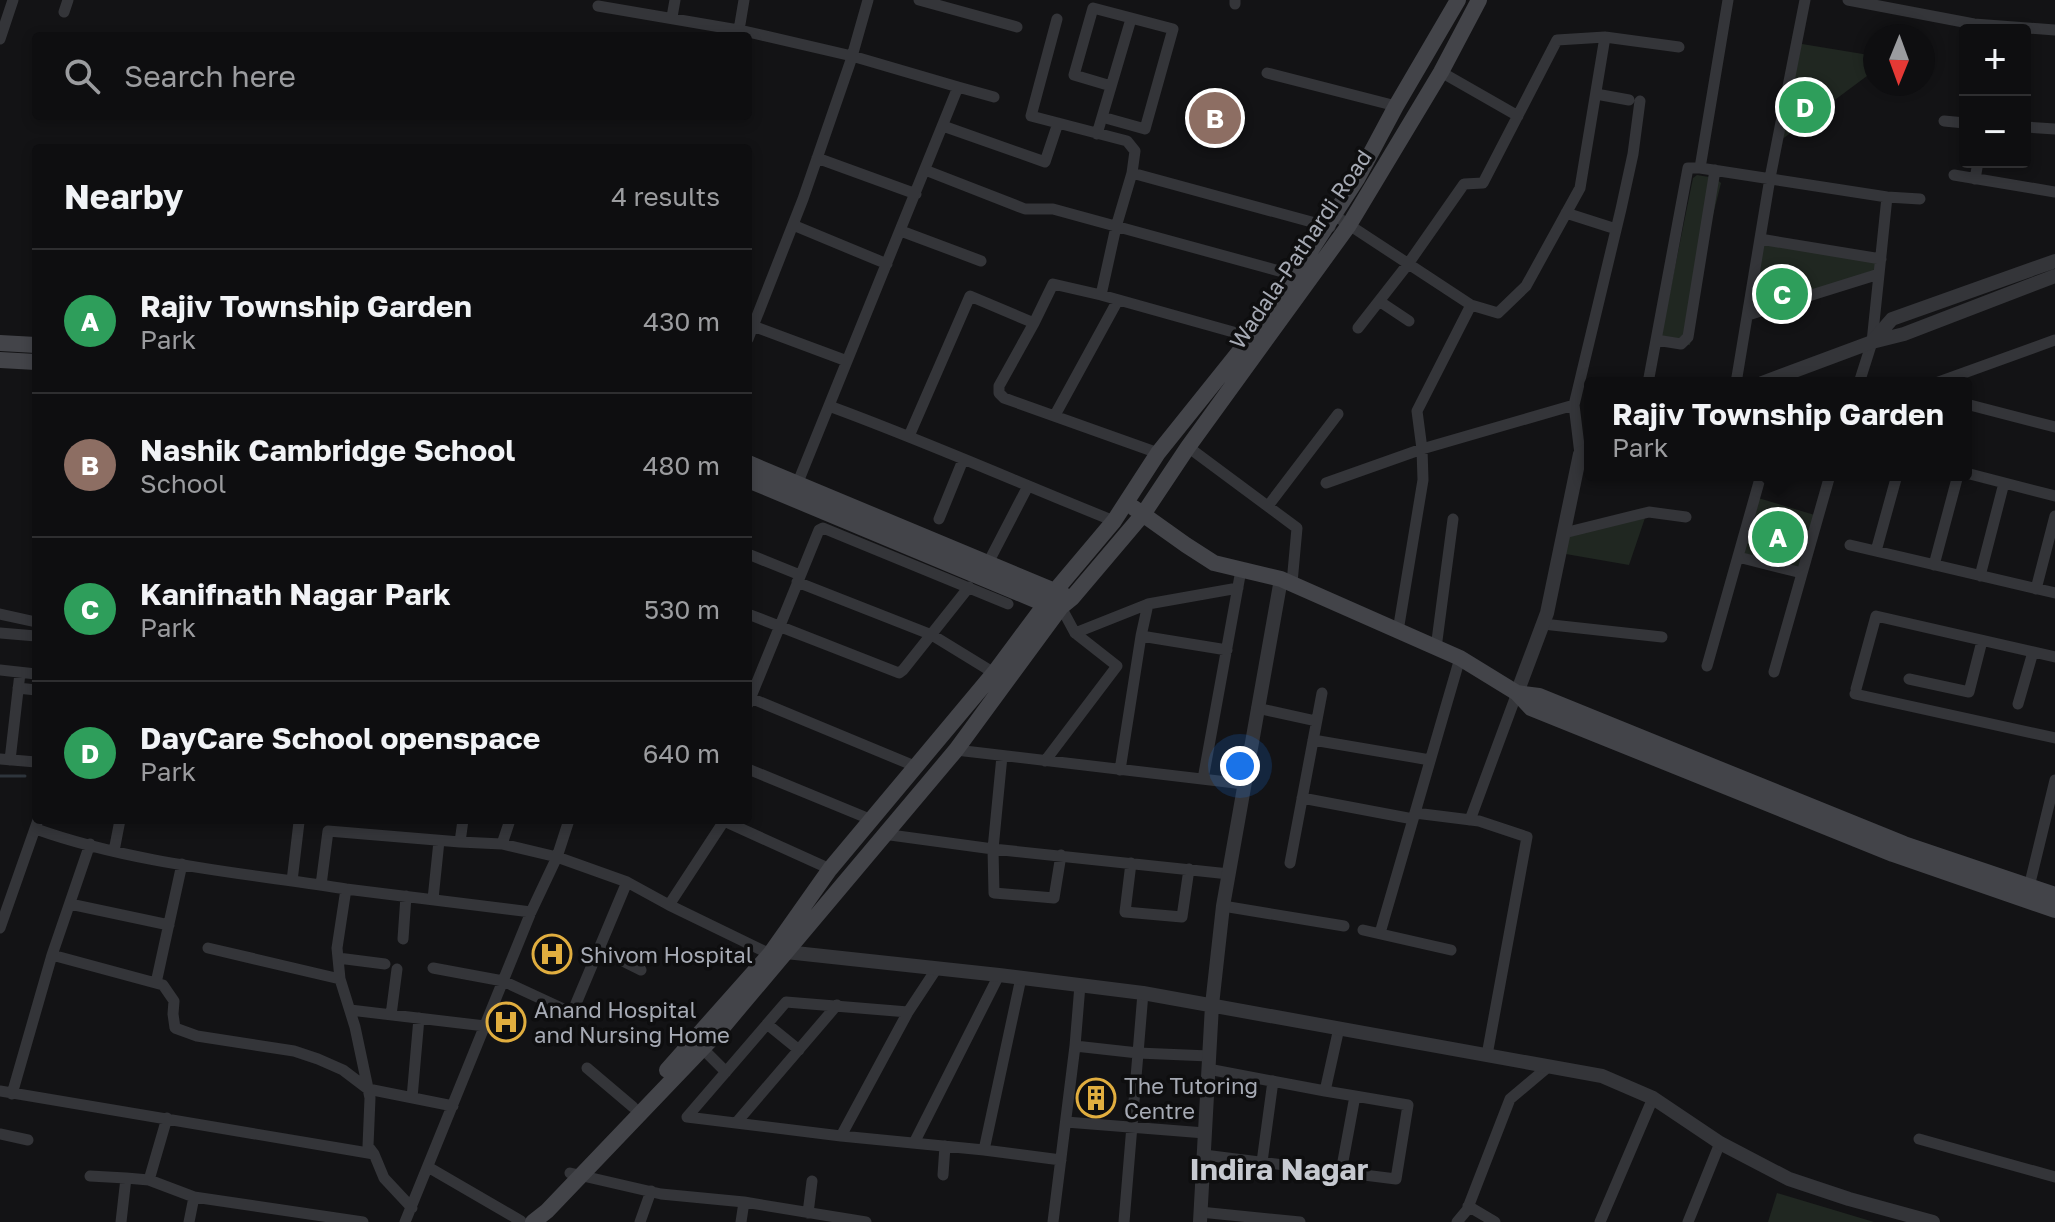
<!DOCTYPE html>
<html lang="en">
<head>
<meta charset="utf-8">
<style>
  body { margin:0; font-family:"Golos Text",sans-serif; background:#171719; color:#f1f3f6 }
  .controls { position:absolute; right:24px; top:24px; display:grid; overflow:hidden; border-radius:8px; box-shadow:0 4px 12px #0003 }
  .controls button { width:72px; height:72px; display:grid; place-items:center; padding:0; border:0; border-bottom:2px solid #2e2e30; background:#0e0e10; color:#f1f3f6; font:40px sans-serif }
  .compass { position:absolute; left:1863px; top:24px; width:72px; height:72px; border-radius:50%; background:#0e0e10; box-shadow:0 4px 12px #0003; rotate:181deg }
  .you { position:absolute; left:1240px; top:766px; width:28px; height:28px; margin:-20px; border:6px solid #fff; border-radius:50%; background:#1a73e8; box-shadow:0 0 0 12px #1a73e833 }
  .badge { display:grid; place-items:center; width:52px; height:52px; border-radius:50%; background:#0f766e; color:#fff; font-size:26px; font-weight:700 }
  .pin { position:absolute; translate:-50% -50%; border:4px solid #fff; box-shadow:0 2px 8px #0006 }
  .popup { position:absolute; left:1584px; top:377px; width:388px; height:104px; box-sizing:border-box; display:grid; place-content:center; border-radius:8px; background:#0e0e10; filter:drop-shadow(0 2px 6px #0005); font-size:26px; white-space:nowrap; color:#9b9c9f }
  .popup b { font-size:30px; color:#f1f3f6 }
  .popup::after { content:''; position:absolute; left:50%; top:100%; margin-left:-16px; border:16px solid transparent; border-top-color:#0e0e10 }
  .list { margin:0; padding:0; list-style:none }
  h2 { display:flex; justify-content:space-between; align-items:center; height:104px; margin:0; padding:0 32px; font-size:34px }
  h2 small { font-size:26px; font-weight:400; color:#9b9c9f }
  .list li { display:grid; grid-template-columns:52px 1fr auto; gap:24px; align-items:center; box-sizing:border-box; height:144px; padding:0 32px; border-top:2px solid #2e2e30 }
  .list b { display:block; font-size:30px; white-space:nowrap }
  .list p { margin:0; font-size:26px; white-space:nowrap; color:#9b9c9f }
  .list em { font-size:26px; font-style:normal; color:#9b9c9f }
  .icon { flex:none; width:44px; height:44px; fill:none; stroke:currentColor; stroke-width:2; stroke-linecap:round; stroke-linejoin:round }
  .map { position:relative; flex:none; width:2055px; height:1222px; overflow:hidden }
  .search { position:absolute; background:#0e0e10; box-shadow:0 4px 12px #0003; left:32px; top:32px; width:720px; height:88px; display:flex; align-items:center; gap:20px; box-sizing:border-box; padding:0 28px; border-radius:8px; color:#9b9c9f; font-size:30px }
  .panel { position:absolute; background:#0e0e10; box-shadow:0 4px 12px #0003; left:32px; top:144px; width:720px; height:680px; border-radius:8px }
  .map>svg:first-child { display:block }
  .green { fill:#202721 }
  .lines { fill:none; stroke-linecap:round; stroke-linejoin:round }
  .stream { stroke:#2e353c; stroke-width:3 }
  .minor { stroke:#343539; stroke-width:11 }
  .tertiary { stroke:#343539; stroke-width:14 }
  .secondary { stroke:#434449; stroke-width:16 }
  .labels { text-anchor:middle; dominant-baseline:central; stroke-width:7; stroke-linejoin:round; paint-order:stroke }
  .street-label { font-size:22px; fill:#a6aab4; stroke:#0e0e0f }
  .poi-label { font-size:22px; fill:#a6aab4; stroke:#0e0e0f; text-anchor:start }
  .district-label { font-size:30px; font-weight:bold; fill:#c6c9d0; stroke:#0e0e0f }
</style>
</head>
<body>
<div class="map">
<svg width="2055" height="1222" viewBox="0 0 2055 1222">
  <rect width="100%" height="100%" fill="#131315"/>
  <path class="green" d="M1796 43 1875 56V70L1777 143Z
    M1697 175 1715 178 1721 183 1705 247 1690 345 1660 341 1693 178Z
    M1760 239 1881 259 1879 274 1748 315Z
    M1755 497 1818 516 1802 573 1738 557Z
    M1647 512 1629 565 1560 553 1564 533Z
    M1777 1193 1874 1222H1768Z"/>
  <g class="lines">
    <path class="stream" d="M0 776H25"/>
    <path class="minor" d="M919 0 1017 27
      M1728 0 1700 168 1887 197 1920 199
      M1848 0 1974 24 2055 30
      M1235 4V0
      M598 6 744 31 852 56 958 87 796 487
      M64 12 68 0
      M672 17 675 0
      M1057 19 1031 116 1127 141 1135 151 1132 173 1330 227
      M739 30 744 0
      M0 39 13 0
      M1441 72 1518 116
      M1267 73 1396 106
      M958 87 994 97
      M1596 94 1629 100
      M1102 117 1145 129 1173 29 1093 8 1074 75 1111 86
      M1944 121 1965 123
      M943 126 1045 162 1058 123
      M2025 127 2055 129
      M1097 134 1131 19
      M817 158 916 194
      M925 170 1025 209H1053L1294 275
      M1954 175 2055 192
      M1975 179 1978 162
      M1566 213 1616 229
      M1334 215 1471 305 1498 313 1526 286 1580 188 1605 37
      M793 225 887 264
      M901 231 981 261
      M1760 239 1881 259
      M1101 295 1116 227 1132 173
      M1379 301 1409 321
      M1748 315 1879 274
      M1034 323 999 386V393L1004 398 1158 453
      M753 326 847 361
      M1358 328 1408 264 1464 184 1483 183 1557 40 1605 37 1679 47
      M748 339 803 199 851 60 868 0
      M1656 340 1681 344 1688 337 1715 170
      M1648 383 1688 168H1700
      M1736 383 1770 178 1805 0
      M1859 383 1872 342 1887 197
      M1936 383 2055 340
      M1966 404 2055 427
      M829 406C925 441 1019 483 1114 521
      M1055 415 1118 300
      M909 436 970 296 1034 323 1053 284 1101 295 1251 337
      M1188 447 1297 528 1292 583
      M1580 454 1574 405 1621 209 1633 154 1640 101
      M1966 473 2055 496
      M1326 483 1422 449 1574 405
      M1268 506 1338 414
      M939 519 963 460
      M1564 533 1649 512 1686 517
      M1850 545 2055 593
      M1876 551 1897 475
      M748 554 800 575
      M1738 557 1802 573
      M988 563 1028 486
      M1934 565 1958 475
      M1980 576 2004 483
      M797 582 932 635 994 673
      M2036 589 2055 516
      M1061 607 1075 633 1148 604 1238 588
      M0 614 36 622
      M748 614 899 673 903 670 969 587
      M1543 624 1662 637
      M1398 631 1423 480 1422 449 1417 411 1471 305
      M0 633 36 636
      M1141 636 1227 650
      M1436 648 1453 519
      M1707 666 1761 475
      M0 670 36 674
      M1774 672 1830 475
      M1909 679 1969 692 1982 641
      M18 688 36 690
      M1856 689 1876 616 2055 657
      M1855 694 2055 738
      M748 697 917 767
      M748 704 819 530 823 528 1008 604
      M2018 704 2033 652
      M1257 708 1316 721
      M1313 740 1430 760
      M956 750 1244 784
      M1002 756 993 849 994 893 1054 898 1061 855
      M0 759 36 762
      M10 760 20 673
      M1045 761 1117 666 1075 633
      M748 769 872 820
      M1120 770 1141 636 1148 604
      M1203 779 1241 570
      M1302 798 1413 819
      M1415 813 1479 821 1527 837 1487 1055
      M463 820 460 842 502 844
      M510 820 502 844 557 857 569 820
      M1470 820 1517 693
      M724 821 830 869
      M36 829C134 864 244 873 346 889
      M883 834 993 849 1229 874
      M114 851 120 820
      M1131 863 1125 912 1182 917 1189 869
      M1290 863 1322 693
      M292 881 299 822
      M321 885 328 831 460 842
      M2028 891 2055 780
      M433 899 439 841
      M70 904 169 925
      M669 905 770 954
      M1223 906 1344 926
      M0 928 38 820
      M1363 930 1451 950
      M1380 933 1460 658
      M403 939 406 896
      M208 948 340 979
      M599 949 641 970
      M52 955 163 985 174 1001 173 1014 175 1028 197 1036 294 1051 318 1059 343 1070 368 1089 453 1106
      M338 958 385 964
      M433 968 503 981 572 1013 627 882 669 905 724 821 722 820
      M937 968 908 1012 841 1136 984 1150 1061 1160
      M156 983 182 864
      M350 1010 485 1026
      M391 1015 397 969
      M767 1024 799 1050
      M1339 1028 1325 1091 1355 1096 1341 1172
      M1075 1046 1138 1053 1209 1056
      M702 1048 726 1072
      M587 1068 633 1107
      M1208 1069 1325 1091
      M0 1091 374 1154
      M12 1094 52 955 90 844
      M412 1098 419 1018
      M167 1118 149 1180 194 1197 363 1222
      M1066 1122 1205 1133
      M736 1123 837 1005
      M0 1134 28 1140
      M841 1136 687 1117 786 1002 908 1012
      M1919 1139 2055 1177
      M914 1143 999 975
      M984 1150 1021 978
      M1204 1155 1396 1179 1408 1105 1355 1096
      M1262 1162 1273 1081
      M428 1167 521 1221
      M570 1173 661 1194 744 1202 866 1222
      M943 1175 945 1146
      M90 1176 126 1178
      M1468 1206 1495 1222
      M412 1208 384 1178 374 1154 368 1146 370 1098 355 1027 340 979 337 948 346 889 531 912
      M1200 1212 1300 1222
      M808 1213 812 1181
      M121 1222 126 1178 149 1180
      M189 1222 194 1197
      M405 1222 531 912 557 857 627 882
      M640 1222 651 1191
      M741 1222 744 1202
      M1053 1222 1075 1046 1080 985
      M1124 1222 1143 993
      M1457 1222 1467 1210 1510 1099 1548 1067
      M1600 1222 1653 1098
      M1688 1222 1720 1143"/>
    <path class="tertiary" d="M1872 342 1892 319 2055 261
      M1762 383 1872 342 1904 334 2055 276
      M1517 693 1547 613 1580 454 1590 449
      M778 947 786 952 999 975 1143 993 1602 1076 1653 1098 1720 1143 1789 1179 1849 1199 1933 1222
      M1200 1222 1212 1005 1223 906 1281 579"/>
    <path class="secondary" d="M0 343 36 345
      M0 360 36 362
      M748 463 1064 595
      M748 480 1045 604 1052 606
      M1134 508 1186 545 1214 563 1281 579 1460 658 1517 693 1531 708 1893 854 2055 910
      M1517 693 1539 696 1904 844 2055 895
      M667 1070 770 954 830 869 994 673 1055 591 1114 521 1158 453 1251 337 1304 261 1357 179 1396 106 1458 0
      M533 1222 547 1211 722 1028 956 750 1061 607 1072 598 1144 513 1188 447 1349 225 1441 72 1479 0"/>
  </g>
  <defs>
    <symbol id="hospital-ring" viewBox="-11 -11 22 22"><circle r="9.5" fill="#0e0e0f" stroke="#e1ae3f" stroke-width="1.5"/><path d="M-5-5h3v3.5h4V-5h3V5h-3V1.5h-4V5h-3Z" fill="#e1ae3f"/></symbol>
    <symbol id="building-ring" viewBox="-11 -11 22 22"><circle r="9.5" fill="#0e0e0f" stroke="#e1ae3f" stroke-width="1.5"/><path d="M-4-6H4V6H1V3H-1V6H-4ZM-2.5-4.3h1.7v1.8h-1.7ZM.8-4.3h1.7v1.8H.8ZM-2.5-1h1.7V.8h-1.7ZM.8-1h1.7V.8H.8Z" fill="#e1ae3f"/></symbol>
  </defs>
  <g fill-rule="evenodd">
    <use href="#hospital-ring" x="530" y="932" width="44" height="44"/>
    <use href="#hospital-ring" x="484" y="1000" width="44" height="44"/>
    <use href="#building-ring" x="1074" y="1076" width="44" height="44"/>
  </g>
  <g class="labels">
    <g class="street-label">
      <text transform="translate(1300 249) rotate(-56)">Wadala-Pathardi Road</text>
    </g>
    <g class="poi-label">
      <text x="580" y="954">Shivom Hospital</text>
      <text x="534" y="1009">Anand Hospital<tspan x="534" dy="25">and Nursing Home</tspan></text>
      <text x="1124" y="1085">The Tutoring<tspan x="1124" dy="25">Centre</tspan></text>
    </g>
    <g class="district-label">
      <text x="1279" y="1169">Indira Nagar</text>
    </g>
  </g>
</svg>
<div class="controls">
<button>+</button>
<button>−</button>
</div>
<svg class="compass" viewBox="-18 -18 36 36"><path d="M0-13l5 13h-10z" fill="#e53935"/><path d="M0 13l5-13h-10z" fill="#9b9c9f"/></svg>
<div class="you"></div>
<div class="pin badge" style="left:1778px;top:537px;background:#2e9e5b">A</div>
<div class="popup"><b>Rajiv Township Garden</b>Park</div>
<div class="pin badge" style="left:1215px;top:118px;background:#8d6e63">B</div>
<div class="pin badge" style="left:1782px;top:294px;background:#2e9e5b">C</div>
<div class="pin badge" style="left:1805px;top:107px;background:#2e9e5b">D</div>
<div class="search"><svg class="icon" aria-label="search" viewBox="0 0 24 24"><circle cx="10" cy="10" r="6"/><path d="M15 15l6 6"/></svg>Search here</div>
<section class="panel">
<h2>Nearby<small>4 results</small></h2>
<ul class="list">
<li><span class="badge" style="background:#2e9e5b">A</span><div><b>Rajiv Township Garden</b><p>Park</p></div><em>430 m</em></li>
<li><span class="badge" style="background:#8d6e63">B</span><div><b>Nashik Cambridge School</b><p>School</p></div><em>480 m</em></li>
<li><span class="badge" style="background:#2e9e5b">C</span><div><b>Kanifnath Nagar Park</b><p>Park</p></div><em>530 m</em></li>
<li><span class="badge" style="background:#2e9e5b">D</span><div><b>DayCare School openspace</b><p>Park</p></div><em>640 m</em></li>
</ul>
</section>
</div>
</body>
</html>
